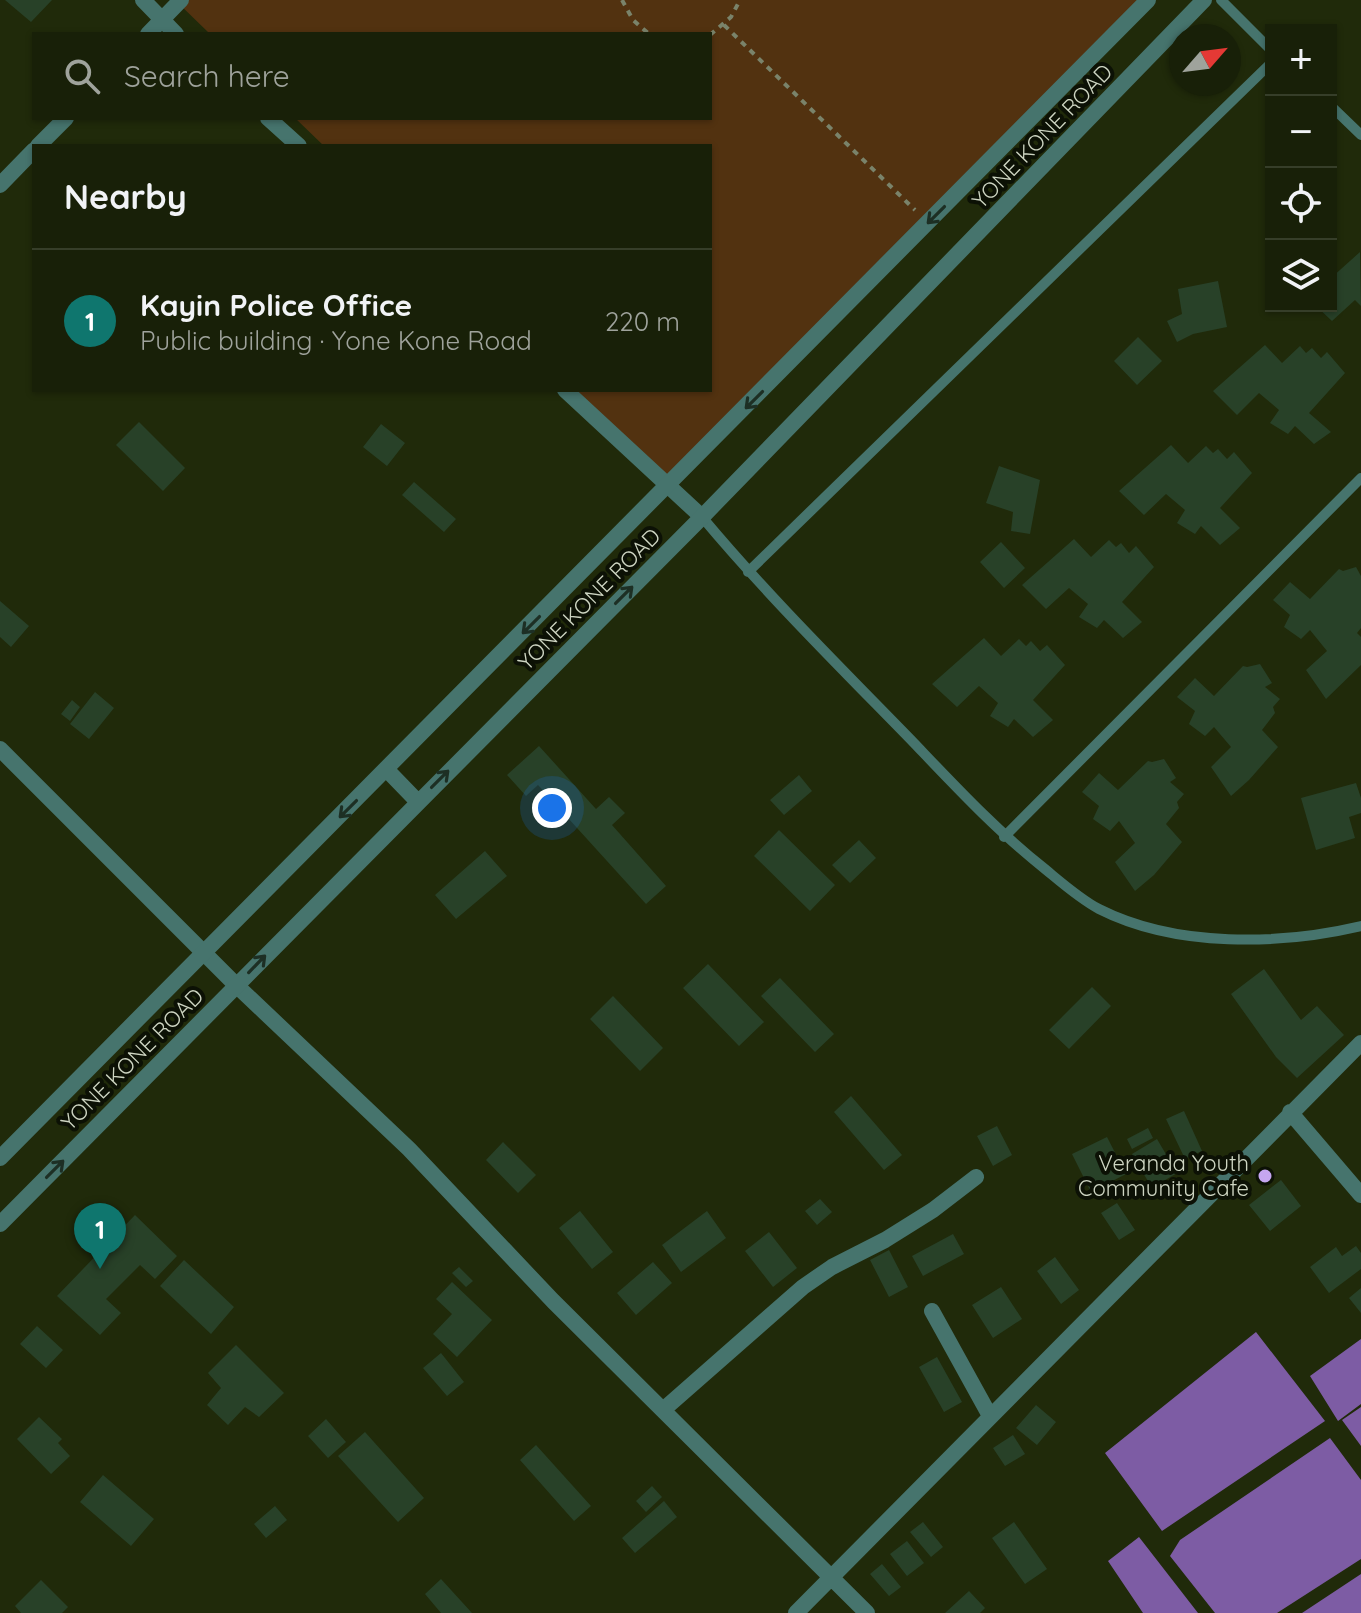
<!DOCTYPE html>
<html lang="en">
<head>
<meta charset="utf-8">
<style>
  body { margin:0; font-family:Quicksand,sans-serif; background:#252d16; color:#f1f3f6 }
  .controls { position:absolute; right:24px; top:24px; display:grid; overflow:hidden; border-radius:0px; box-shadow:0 2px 6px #0004 }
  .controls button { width:72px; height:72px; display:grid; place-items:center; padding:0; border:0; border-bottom:2px solid #363e29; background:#182008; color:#f1f3f6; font:40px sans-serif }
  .compass { position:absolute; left:1169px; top:24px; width:72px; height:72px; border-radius:50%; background:#182008; box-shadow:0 2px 6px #0004; rotate:62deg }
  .you { position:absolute; left:552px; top:808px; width:28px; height:28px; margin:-20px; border:6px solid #fff; border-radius:50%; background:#1a73e8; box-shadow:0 0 0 12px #1a73e833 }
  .badge { display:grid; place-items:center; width:52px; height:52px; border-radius:50%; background:#0f766e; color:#fff; font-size:26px; font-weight:700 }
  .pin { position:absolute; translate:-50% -66px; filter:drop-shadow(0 2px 4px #0008) }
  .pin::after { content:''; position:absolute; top:42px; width:28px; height:24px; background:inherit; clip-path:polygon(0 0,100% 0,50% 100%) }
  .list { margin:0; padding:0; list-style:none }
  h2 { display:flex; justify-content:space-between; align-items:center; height:104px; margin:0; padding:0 32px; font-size:34px }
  h2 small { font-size:26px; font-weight:400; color:#9fa39c }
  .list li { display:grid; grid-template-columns:52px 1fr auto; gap:24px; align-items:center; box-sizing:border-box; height:144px; padding:0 32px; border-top:2px solid #363e29 }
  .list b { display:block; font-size:30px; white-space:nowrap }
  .list p { margin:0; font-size:26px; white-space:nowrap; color:#9fa39c }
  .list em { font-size:26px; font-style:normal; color:#9fa39c }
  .icon { flex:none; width:44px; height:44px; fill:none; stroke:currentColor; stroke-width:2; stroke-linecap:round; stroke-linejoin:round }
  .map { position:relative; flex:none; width:1361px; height:1613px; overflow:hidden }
  .search { position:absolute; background:#182008; box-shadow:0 2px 6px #0004; left:32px; top:32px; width:680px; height:88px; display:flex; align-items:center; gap:20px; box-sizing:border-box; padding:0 28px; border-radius:0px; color:#9fa39c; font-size:30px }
  .panel { position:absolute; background:#182008; box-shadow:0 2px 6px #0004; left:32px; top:144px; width:680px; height:248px; border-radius:0px }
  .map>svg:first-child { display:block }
  .green { fill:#523210 }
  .water { fill:#7d5ca4 }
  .building { fill:#284128 }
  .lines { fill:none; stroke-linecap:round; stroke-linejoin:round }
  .path { stroke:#7a836a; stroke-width:4; stroke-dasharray:6 6; stroke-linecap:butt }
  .service { stroke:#46746d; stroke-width:10 }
  .minor { stroke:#46746d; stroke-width:16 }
  .tertiary { stroke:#46746d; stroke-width:16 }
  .oneway { stroke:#1d2f24 }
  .poi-dot { fill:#c6a6f0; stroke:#0c1105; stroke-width:3 }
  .labels { text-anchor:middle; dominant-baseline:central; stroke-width:8; stroke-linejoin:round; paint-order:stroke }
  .street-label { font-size:22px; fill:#ced5c2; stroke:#0c1105 }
  .poi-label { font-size:22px; fill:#ced5c2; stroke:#0c1105; text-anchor:end }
</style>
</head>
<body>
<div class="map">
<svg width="1361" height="1613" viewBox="0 0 1361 1613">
  <rect width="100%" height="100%" fill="#202a0a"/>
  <path class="green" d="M175 0H1148L669 485 572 390H710V146H324L295 118H710V34H210Z"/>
  <path class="water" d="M1256 1332 1325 1421 1162 1531 1105 1453Z
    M1361 1339V1404L1338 1421 1310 1376Z
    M1361 1407V1446L1342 1420Z
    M1330 1438 1361 1480V1559L1277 1613H1215L1170 1556 1180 1540Z
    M1139 1537 1198 1613H1143L1108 1561Z
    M1361 1574V1613H1302Z"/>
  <path class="building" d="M5 0H52L31 22Z
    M1360 252 1361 306 1355 300 1332 321 1316 306H1331V278Z
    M1218 281 1227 327 1193 334 1177 342 1167 321 1182 314 1178 289Z
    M1138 337 1162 361 1137 385 1114 361Z
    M1265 345 1282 363 1300 346 1306 353 1312 348 1321 358 1327 352 1345 373 1309 413 1331 432 1314 444 1295 426 1288 434 1270 423 1279 410 1259 393 1237 415 1213 391Z
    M139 422 185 468 163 491 116 445Z
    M381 424 405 443 387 466 363 447Z
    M1171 445 1188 463 1206 446 1213 453 1218 449 1227 459 1234 452 1252 473 1220 508 1240 528 1220 545 1201 526 1195 534 1177 523 1185 510 1166 494 1144 515 1119 491Z
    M999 466 1040 480 1030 534 1011 531 1013 512 986 503Z
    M414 482 456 519 444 532 402 495Z
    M1074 539 1091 557 1109 540 1116 547 1121 543 1129 553 1136 546 1154 567 1122 602 1142 622 1123 638 1104 620 1097 628 1079 617 1088 604 1069 588 1046 609 1022 585Z
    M1001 542 1025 568 1004 588 980 562Z
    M1356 567 1361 576V628L1357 633 1361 637V665L1326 699 1306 670 1327 651 1310 630 1301 639 1284 627 1290 615 1273 600 1290 582 1310 599 1339 569 1343 571Z
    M0 601 29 626 11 647 0 637Z
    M984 638 1001 656 1019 639 1026 646 1031 641 1040 651 1047 645 1065 665 1033 700 1053 720 1033 737 1014 719 1008 727 990 716 998 703 979 686 957 707 932 684Z
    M1260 664 1272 683 1265 687 1280 699 1273 707 1275 713 1262 730 1278 747 1249 780 1231 796 1211 767 1231 747 1214 727 1205 736 1189 724 1195 711 1177 697 1195 678 1214 696 1243 666 1247 667Z
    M95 692 114 708 89 739 70 724Z
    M72 700 80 707 70 721 61 714Z
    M539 746 596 809 609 797 625 813 612 825 666 886 646 904 538 785 526 796 507 775Z
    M1164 759 1176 778 1170 782 1184 794 1177 802 1179 808 1166 824 1182 842 1154 875 1135 891 1115 862 1135 843 1119 821 1110 831 1093 819 1099 806 1082 792 1099 773 1118 790 1148 761 1152 762Z
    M799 775 812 791 784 815 770 800Z
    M1356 783 1361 798V813L1349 817 1355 838 1316 850 1301 798Z
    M779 830 835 885 810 911 754 856Z
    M859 840 876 858 850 883 832 865Z
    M485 851 507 876 456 919 435 895Z
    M708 964 764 1022 739 1046 683 988Z
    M1264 969 1301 1020 1317 1006 1344 1035 1297 1078 1276 1057 1231 994Z
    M780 978 834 1034 815 1052 761 996Z
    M1092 987 1111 1006 1069 1049 1049 1030Z
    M613 996 663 1048 640 1071 590 1019Z
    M851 1096 902 1155 884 1170 834 1112Z
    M1184 1111 1202 1151 1185 1159 1166 1119Z
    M997 1126 1012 1155 993 1166 977 1136Z
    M1148 1128 1153 1138 1132 1149 1127 1139Z
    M1107 1137 1126 1174 1091 1192 1072 1154Z
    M1157 1139 1177 1173 1152 1188 1132 1154Z
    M503 1142 536 1175 518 1193 486 1160Z
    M1281 1180 1301 1206 1270 1231 1249 1205Z
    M820 1199 832 1212 817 1225 805 1211Z
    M1117 1203 1135 1230 1119 1240 1101 1213Z
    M580 1211 613 1252 592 1269 559 1228Z
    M707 1211 726 1238 681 1272 662 1245Z
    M135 1215 177 1256 155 1279 140 1265 106 1299 121 1313 100 1335 57 1296Z
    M769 1232 797 1268 773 1287 745 1251Z
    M953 1234 964 1254 923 1276 912 1256Z
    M1356 1246 1361 1253V1269L1329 1293 1310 1267 1336 1247 1342 1256Z
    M889 1250 908 1287 889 1297 870 1260Z
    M1055 1257 1079 1290 1061 1304 1037 1271Z
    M184 1260 234 1307 211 1334 160 1286Z
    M653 1262 672 1283 636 1315 617 1293Z
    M459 1267 473 1281 466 1287 452 1273Z
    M452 1282 492 1320 457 1357 433 1334 452 1314 436 1299Z
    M1001 1287 1022 1319 993 1338 972 1305Z
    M1361 1288V1313L1349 1298Z
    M37 1326 63 1350 46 1368 20 1344Z
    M236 1345 284 1393 259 1417 245 1407 228 1425 207 1405 221 1388 208 1373Z
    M441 1353 464 1382 447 1396 423 1368Z
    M937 1357 962 1402 944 1412 919 1367Z
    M1036 1405 1056 1422 1037 1445 1016 1428Z
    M39 1417 62 1439 58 1443 70 1456 51 1474 17 1439Z
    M326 1419 346 1442 328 1458 308 1436Z
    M365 1432 424 1498 398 1522 338 1456Z
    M1013 1435 1025 1454 1005 1466 993 1448Z
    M536 1445 591 1506 574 1521 520 1460Z
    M103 1475 154 1519 131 1546 80 1502Z
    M652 1486 662 1497 646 1512 636 1501Z
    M664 1501 677 1517 635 1553 622 1538Z
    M275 1506 287 1520 266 1538 254 1524Z
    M923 1522 943 1547 931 1557 910 1532Z
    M1014 1522 1047 1569 1025 1584 992 1538Z
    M907 1541 924 1563 907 1576 890 1554Z
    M882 1564 901 1587 889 1596 870 1574Z
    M441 1579 472 1613H441L425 1594Z
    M41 1580 68 1607 62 1613H21L15 1606Z
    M969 1591 985 1608 980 1613H945Z"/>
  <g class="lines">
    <path class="path" d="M622 0 633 20 649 34
      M724 25 915 210
      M710 35 731 17 740 0"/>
    <path class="service" d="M1221 0 1271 50
      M1331 106 1361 135
      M702 517C768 596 842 669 914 743 956 787 997 831 1045 869 1062 883 1080 899 1099 909 1176 948 1280 945 1361 926
      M748 572 1271 63
      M1004 837 1361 478"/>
    <path class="minor" d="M143 0 176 34
      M148 34 181 0
      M268 118 299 146
      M38 146 66 118
      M0 185 34 150
      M565 390 702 517
      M0 749 236 985 409 1149 553 1301 867 1613
      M1290 1112 1361 1195
      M932 1311 990 1416
      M663 1410 803 1287 832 1267 885 1240 933 1210 976 1177
      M796 1613 1361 1043"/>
    <path class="tertiary" d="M387 770 418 802
      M0 1158 1148 0
      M0 1224 702 517 1204 0"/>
  </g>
  <defs><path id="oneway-shaft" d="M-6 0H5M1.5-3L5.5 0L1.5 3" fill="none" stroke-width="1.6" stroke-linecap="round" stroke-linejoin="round" transform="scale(2)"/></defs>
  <g class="oneway">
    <use href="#oneway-shaft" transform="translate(936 215) rotate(135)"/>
    <use href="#oneway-shaft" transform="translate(754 400) rotate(135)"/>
    <use href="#oneway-shaft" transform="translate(624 595) rotate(-45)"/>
    <use href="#oneway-shaft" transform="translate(531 625) rotate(135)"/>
    <use href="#oneway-shaft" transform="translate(440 779) rotate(-45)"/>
    <use href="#oneway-shaft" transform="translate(348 809) rotate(135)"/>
    <use href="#oneway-shaft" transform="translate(257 964) rotate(-46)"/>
    <use href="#oneway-shaft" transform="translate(55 1169) rotate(-45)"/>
  </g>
  <circle class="poi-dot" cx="1265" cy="1176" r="8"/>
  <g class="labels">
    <g class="street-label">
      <text transform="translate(1042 136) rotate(-46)">YONE KONE ROAD</text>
      <text transform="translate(589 599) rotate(-45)">YONE KONE ROAD</text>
      <text transform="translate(132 1059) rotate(-45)">YONE KONE ROAD</text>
    </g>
    <g class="poi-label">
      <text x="1249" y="1163">Veranda Youth<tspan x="1249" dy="25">Community Cafe</tspan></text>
    </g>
  </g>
</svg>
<div class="controls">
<button>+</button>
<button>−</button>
<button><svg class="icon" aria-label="locate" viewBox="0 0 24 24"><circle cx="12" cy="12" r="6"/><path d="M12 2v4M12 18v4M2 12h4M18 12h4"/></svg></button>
<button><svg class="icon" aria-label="layers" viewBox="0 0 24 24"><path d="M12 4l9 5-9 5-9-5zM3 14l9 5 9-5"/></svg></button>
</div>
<svg class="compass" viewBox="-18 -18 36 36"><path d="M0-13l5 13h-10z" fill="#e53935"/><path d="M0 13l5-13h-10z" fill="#9fa39c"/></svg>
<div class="you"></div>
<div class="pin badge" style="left:100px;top:1269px">1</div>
<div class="search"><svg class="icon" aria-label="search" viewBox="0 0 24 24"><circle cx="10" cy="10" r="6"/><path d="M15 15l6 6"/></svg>Search here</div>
<section class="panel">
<h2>Nearby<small></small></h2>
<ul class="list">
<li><span class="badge">1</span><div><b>Kayin Police Office</b><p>Public building · Yone Kone Road</p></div><em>220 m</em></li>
</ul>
</section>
</div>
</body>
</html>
